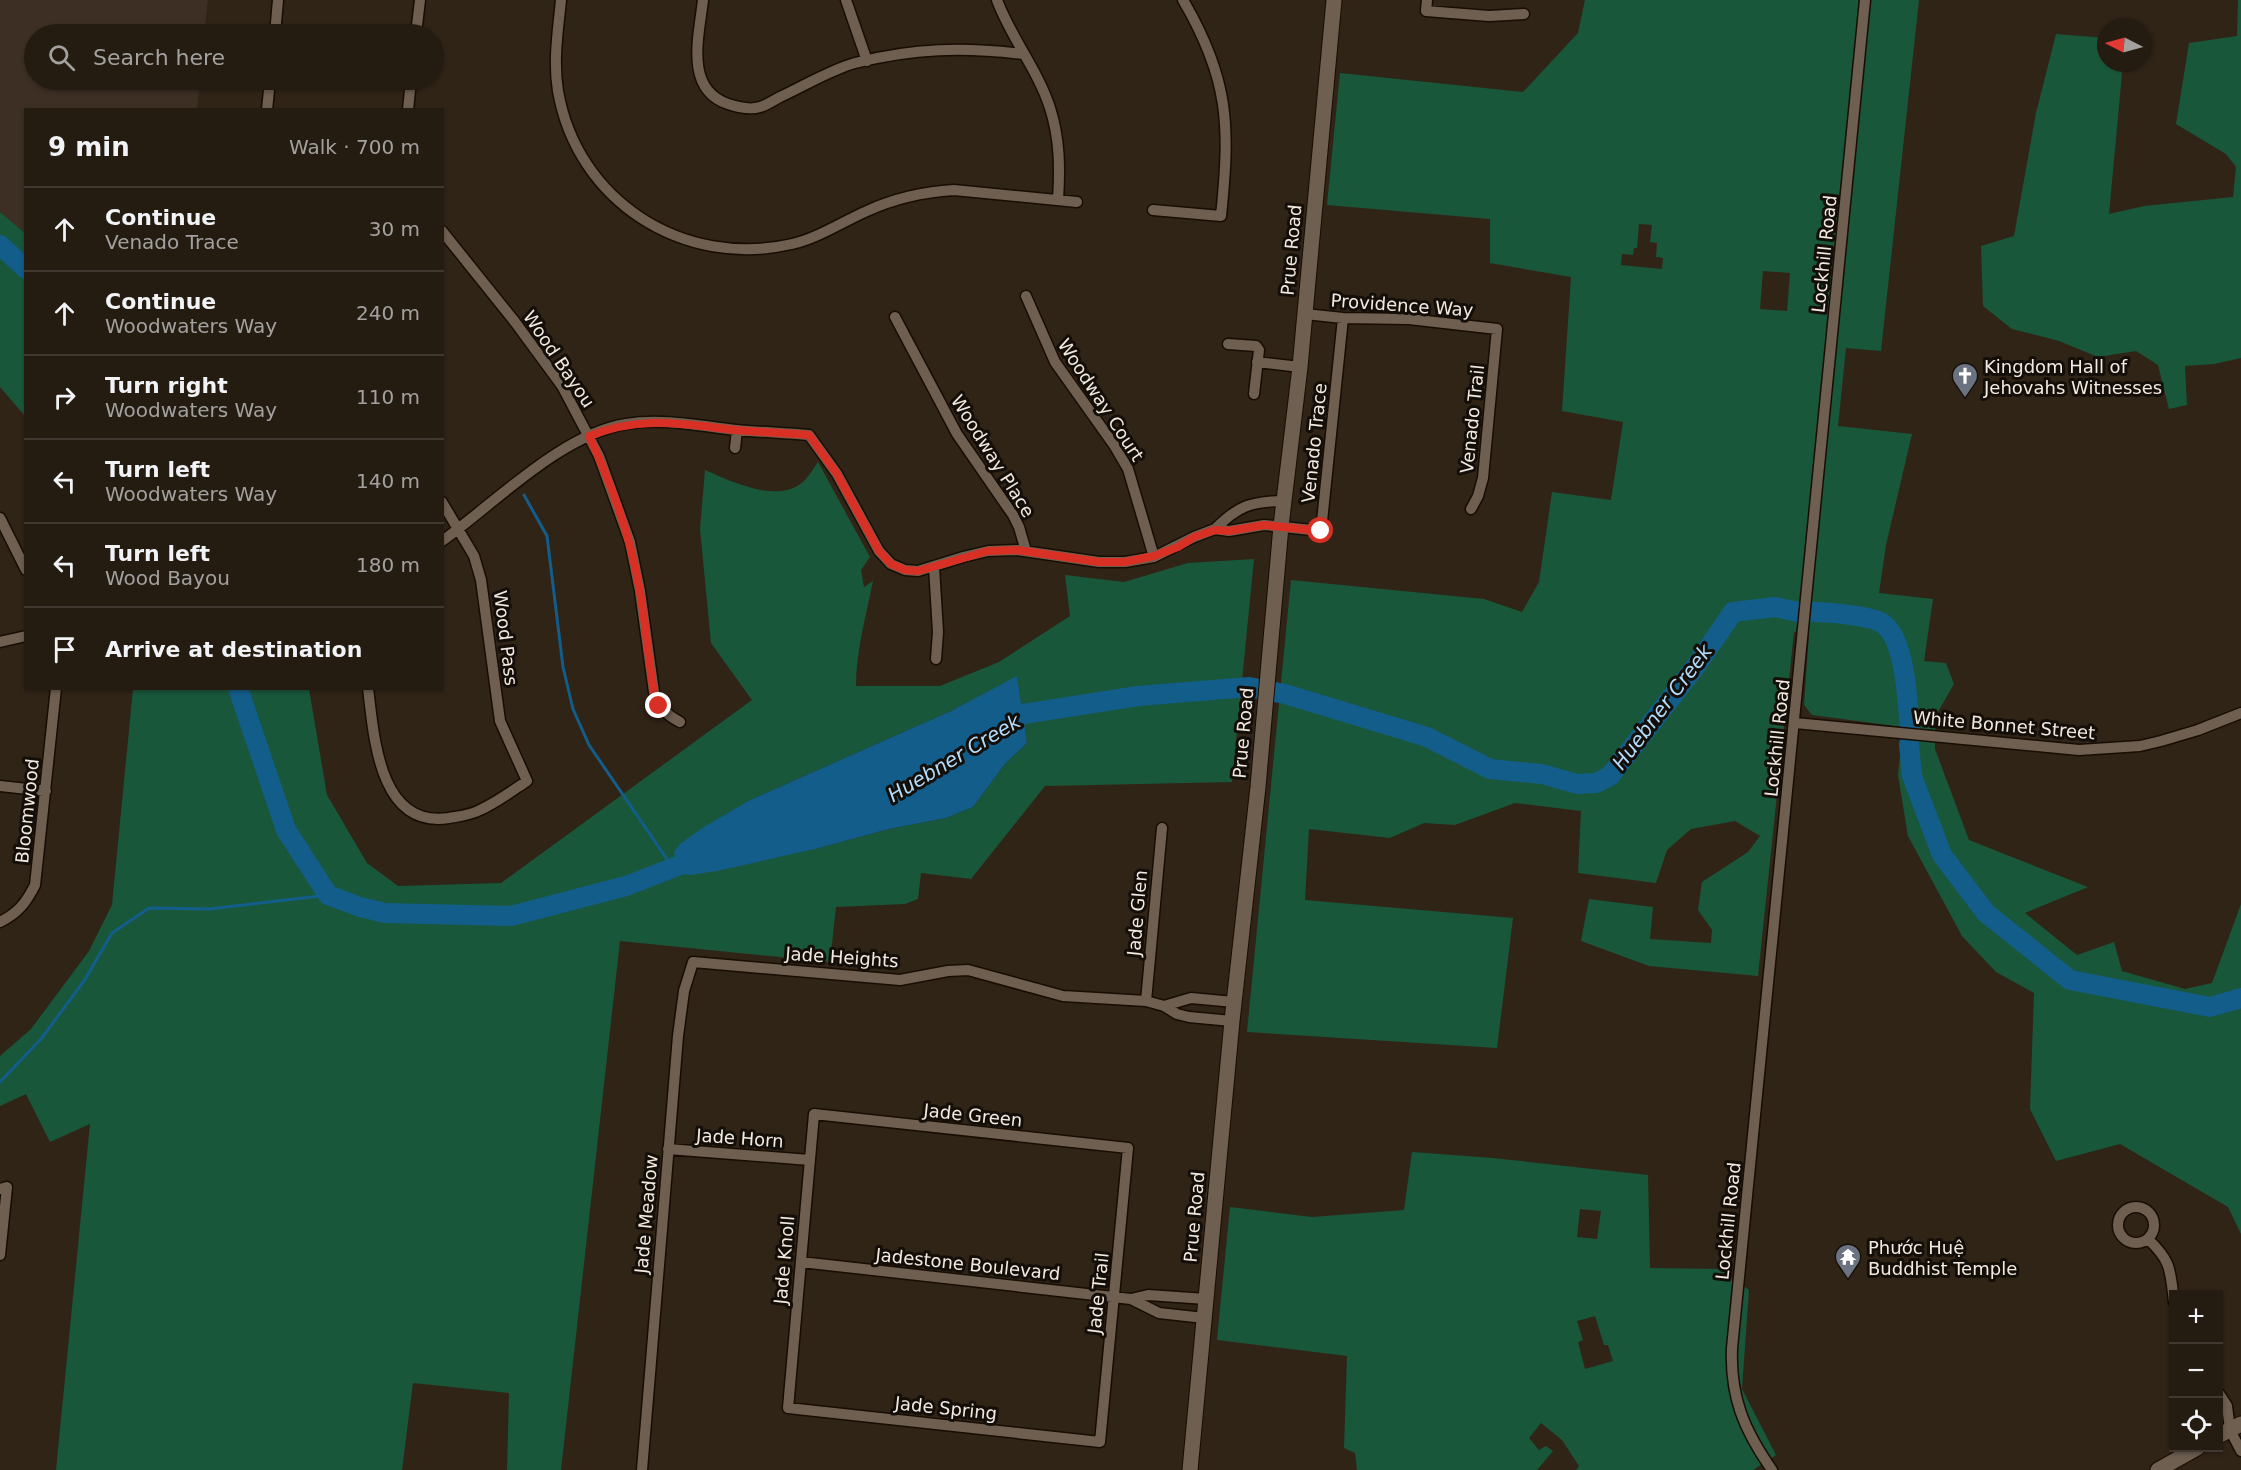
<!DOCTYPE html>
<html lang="en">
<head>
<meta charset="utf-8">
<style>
  body { margin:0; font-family:"DejaVu Sans",sans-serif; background:#2c241a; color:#f1f3f6 }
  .controls { position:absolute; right:18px; bottom:18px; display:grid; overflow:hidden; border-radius:0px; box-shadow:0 2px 4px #0004 }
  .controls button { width:54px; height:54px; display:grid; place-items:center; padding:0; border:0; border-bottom:2px solid #413931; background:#241b11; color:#f1f3f6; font:30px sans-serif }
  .compass { position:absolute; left:2097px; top:18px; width:54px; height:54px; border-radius:50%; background:#241b11; box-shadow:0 2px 4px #0004; rotate:276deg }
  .stop { position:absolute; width:18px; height:18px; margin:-14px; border:4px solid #d93025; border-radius:50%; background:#fff }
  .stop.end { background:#d93025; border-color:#fff; box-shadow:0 2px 6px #0008 }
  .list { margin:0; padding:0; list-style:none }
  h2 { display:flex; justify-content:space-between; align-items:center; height:78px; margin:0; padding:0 24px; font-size:26px }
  h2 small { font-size:20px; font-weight:400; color:#a3a19f }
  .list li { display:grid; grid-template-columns:39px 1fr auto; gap:18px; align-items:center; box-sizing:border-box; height:84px; padding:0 24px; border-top:2px solid #413931 }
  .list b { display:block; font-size:22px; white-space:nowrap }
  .list p { margin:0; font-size:20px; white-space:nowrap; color:#a3a19f }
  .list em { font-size:20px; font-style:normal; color:#a3a19f }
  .icon { flex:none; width:33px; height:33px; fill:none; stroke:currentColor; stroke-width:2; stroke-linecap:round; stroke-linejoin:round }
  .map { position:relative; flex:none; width:2241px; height:1470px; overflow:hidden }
  .search { position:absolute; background:#241b11; box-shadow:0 2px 4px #0004; left:24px; top:24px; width:420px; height:66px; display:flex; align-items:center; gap:15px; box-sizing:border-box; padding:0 21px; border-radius:33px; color:#a3a19f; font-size:22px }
  .panel { position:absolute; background:#241b11; box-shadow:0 2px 4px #0004; left:24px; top:108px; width:420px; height:582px; border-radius:0px }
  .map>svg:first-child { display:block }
  .commercial { fill:#3d2f23 }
  .green { fill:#19573b; fill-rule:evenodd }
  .water { fill:#135d8b }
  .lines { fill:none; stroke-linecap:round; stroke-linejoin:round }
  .stream { stroke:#135d8b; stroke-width:3 }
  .river { stroke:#135d8b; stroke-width:20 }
  .street-casing { stroke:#180d03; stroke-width:13 }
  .secondary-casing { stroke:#180d03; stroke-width:17 }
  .street { stroke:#6e5f50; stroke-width:10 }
  .secondary { stroke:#6e5f50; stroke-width:15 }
  .route { stroke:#d93025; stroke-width:8 }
  .labels { text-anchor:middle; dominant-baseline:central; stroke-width:6; stroke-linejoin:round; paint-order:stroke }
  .street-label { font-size:18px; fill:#f2eae1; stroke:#140e09 }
  .poi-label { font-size:18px; fill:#f2eae1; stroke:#140e09; text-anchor:start }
  .water-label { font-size:20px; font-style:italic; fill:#b2dbfc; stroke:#140e09 }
</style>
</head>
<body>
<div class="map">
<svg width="2241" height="1470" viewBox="0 0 2241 1470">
  <rect width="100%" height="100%" fill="#302417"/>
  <path class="commercial" d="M0 0H208L204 34H34V80H200L197 109 26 110 25 233 0 212Z"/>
  <path class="green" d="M1585 0H1919L1881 351 1846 348 1838 426 1912 434 1886 545 1879 593 1933 599 1924 661 1946 663 1954 684 1935 717V749L1969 840 2088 887 2025 913 2077 955 2114 942 2122 971 2185 989 2212 983 2241 904V1234L2228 1207 2120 1144 2056 1161 2030 1109 2034 993 1996 972 1962 936 1908 836 1898 775 1903 727 1812 715 1804 705 1809 634 1794 632 1758 976 1649 966 1581 941 1589 899 1653 907 1650 939 1711 943 1712 930 1698 910 1702 882 1748 852 1760 836 1735 821 1691 829 1667 850 1656 883 1578 873 1581 811 1515 803 1455 825 1424 823 1390 838 1309 829 1305 900 1513 918 1497 1048 1247 1032 1291 580 1484 599 1522 612 1539 582 1552 492 1611 500 1623 422 1562 411 1571 277 1490 263V219L1327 205 1340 73 1523 92 1578 33ZM1639 224 1652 225 1650 242 1657 243 1656 257 1663 258 1662 269 1621 265 1622 254 1633 255 1634 248H1637ZM1763 271 1790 273 1787 311 1760 309Z
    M2238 0H2241V358L2214 364 2185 366 2187 405 2169 409 2158 365 2136 351 2098 357 2059 341 2012 329 1983 306 1981 246 2014 236 2036 113 2056 34 2106 38V63H2123L2109 214 2144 206 2233 197 2236 167 2226 154 2176 124 2189 43 2237 36Z
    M0 212 25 233V416L0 387Z
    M818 462 870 557 861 570 864 587 873 581C866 616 856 651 856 686H940L999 662 1070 616 1065 575 1124 582 1188 563 1254 559 1232 782 1045 786 971 879 921 873 918 899 905 904 836 907 830 962 620 941 561 1470H507L509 1393 413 1383 402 1470H56L90 1124 50 1142 26 1094 0 1106V1056L31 1029 89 951 112 905 133 689H309L327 795 367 863 398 886 501 883 752 700 711 643 700 529 705 470C730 481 779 505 804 481 809 476 814 468 818 462ZM1017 677 1027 743 1005 764 973 807 946 818 889 829 819 848 681 843 750 800 953 710Z
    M1412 1152 1493 1158 1648 1175 1650 1268 1721 1269 1749 1290 1742 1389 1776 1455 1753 1470H1576L1579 1466 1562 1440 1541 1423 1529 1438 1539 1450 1546 1446 1553 1451 1537 1470H1357L1355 1453 1344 1448 1347 1356 1217 1340 1230 1207 1312 1217 1404 1210ZM1580 1209 1601 1211 1597 1239 1577 1237ZM1595 1316 1604 1345H1608L1613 1361 1585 1369 1578 1342 1583 1340 1577 1321Z"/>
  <path class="water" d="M1017 676 1027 743 1005 764 973 807 946 818 889 829 819 848 717 871 690 875 678 873 674 852 681 843 704 827 750 800 953 710Z"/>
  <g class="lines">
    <path class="stream" d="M524 495 547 536 563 667 573 709 589 745 673 868
      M0 1082 41 1039 84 981 112 933 149 908 209 909 328 895"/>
    <path class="river" d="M0 245 26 269
      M1814 612C1828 612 1871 616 1882 623 1906 639 1907 701 1910 728
      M238 688 286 830 328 895 360 907 385 913 511 916 626 886 701 857
      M1001 728 1023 714 1138 696 1249 687 1285 694 1427 737 1490 769 1542 774 1577 784 1596 783 1610 776 1696 666 1733 612 1775 607 1798 612
      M1909 744 1912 776 1942 855 1986 913 2070 980 2210 1007 2241 998"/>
    <defs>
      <path id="street" d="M561 0C558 30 553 61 558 91 577 201 683 269 792 244 818 238 842 222 867 211 895 198 923 192 954 190L1077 202
        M703 0C699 36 684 89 728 104 737 107 751 110 760 107 767 105 774 100 780 97 804 86 830 70 855 63 914 48 963 47 1023 54
        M846 0 867 61
        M997 0C1011 38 1038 70 1050 108 1060 139 1060 169 1058 200
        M1427 0 1426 11 1489 16 1524 14
        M275 34 278 0
        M416 34 420 0
        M267 110 270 80
        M408 110 411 80
        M1153 210 1221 216C1230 127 1230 80 1183 0
        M442 231 515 322 562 386 599 456 630 542 640 591 654 692C659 707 665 714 680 722
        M1026 296 1055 362 1114 445 1128 469 1154 557
        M1305 314 1343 318 1409 319 1497 329 1483 478 1478 496 1471 509
        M895 317 957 434 1013 515 1019 527 1026 551
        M1228 344 1256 346 1259 350 1254 394
        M1257 362 1300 367
        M735 448 737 430
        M0 518 26 570
        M1215 529C1238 506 1251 501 1285 501
        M442 541C495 503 562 434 626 424 662 418 700 426 736 430 760 432 784 433 809 435L837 474 879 551 891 564 905 570 918 571 963 557 988 551 1017 550 1099 562H1125L1154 557 1194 537 1215 529 1229 531 1264 525 1321 531 1343 318
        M934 567 938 632 936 659
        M0 642 26 636
        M368 688C374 737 379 829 449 818 460 816 471 815 480 810 497 802 512 791 527 781L500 721 481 580 474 556 442 502
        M1795 723 2079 750 2140 746 2161 741 2198 730 2241 713
        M0 786 46 791
        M0 922C18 913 26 903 35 885L56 688
        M1146 1001 1162 828
        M1164 1006 1191 998 1234 1002
        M814 1114 1128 1148 1100 1442 788 1408Z
        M668 1149 810 1160
        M0 1189 7 1187 0 1255
        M2118 1225a18 18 0 1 1 36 0a18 18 0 1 1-36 0Z
        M2148 1239C2172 1262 2170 1270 2174 1302
        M801 1262 1131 1299 1148 1295 1206 1299
        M1131 1299 1159 1313 1204 1318
        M2218 1392 2227 1406 2230 1430 2241 1451
        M642 1470 678 1036 684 991 693 962 900 980 948 971 968 970 1063 996 1146 1001 1164 1006 1177 1014 1189 1017 1232 1021
        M1772 1470C1744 1430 1730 1397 1732 1348L1865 0"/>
      <path id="secondary" d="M2218 1436 2241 1424
        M1190 1470 1232 1021 1258 787 1281 526 1300 367 1334 0
        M2158 1470 2197 1448"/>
    </defs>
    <use href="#street" class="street-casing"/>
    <use href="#secondary" class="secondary-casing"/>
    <use href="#street" class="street"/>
    <use href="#secondary" class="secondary"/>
  </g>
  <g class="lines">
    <path class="route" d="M659 706 654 692C648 659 646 625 640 592 631 538 612 485 589 436 642 415 681 424 735 430 759 432 784 433 809 435L837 474 879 551 891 564 905 570 918 571 988 551 1017 550 1099 562H1125L1154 556 1178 547 1194 537 1215 530 1229 531 1264 525 1321 531"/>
  </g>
  <defs>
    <symbol id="church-pin" viewBox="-11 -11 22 30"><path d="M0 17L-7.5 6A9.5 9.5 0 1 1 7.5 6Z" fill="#6b7280" stroke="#140e09"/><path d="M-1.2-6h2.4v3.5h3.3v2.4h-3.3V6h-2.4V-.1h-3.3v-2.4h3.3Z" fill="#fff"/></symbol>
    <symbol id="temple-pin" viewBox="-11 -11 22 30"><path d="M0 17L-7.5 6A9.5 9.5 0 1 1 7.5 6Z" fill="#6b7280" stroke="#140e09"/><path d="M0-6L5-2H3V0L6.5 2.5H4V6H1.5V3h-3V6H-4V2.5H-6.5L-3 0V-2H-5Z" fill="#fff"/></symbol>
  </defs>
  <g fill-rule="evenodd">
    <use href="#church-pin" x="1950" y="361" width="30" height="40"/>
    <use href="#temple-pin" x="1833" y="1242" width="30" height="40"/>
  </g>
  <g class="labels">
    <g class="street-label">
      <text transform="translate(1291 250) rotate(-85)">Prue Road</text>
      <text transform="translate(1824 254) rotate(-84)">Lockhill Road</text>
      <text transform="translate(1402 305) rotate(4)">Providence Way</text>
      <text transform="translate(559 359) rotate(56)">Wood Bayou</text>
      <text transform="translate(1101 400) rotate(57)">Woodway Court</text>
      <text transform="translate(1472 419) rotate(-84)">Venado Trail</text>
      <text transform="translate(1314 443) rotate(-84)">Venado Trace</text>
      <text transform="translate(993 456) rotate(58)">Woodway Place</text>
      <text transform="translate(506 638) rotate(83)">Wood Pass</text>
      <text transform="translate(2004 725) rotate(5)">White Bonnet Street</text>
      <text transform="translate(1243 733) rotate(-85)">Prue Road</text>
      <text transform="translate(1777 738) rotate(-84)">Lockhill Road</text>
      <text transform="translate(27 811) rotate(-84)">Bloomwood</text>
      <text transform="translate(1137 913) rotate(-85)">Jade Glen</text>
      <text transform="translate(842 957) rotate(4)">Jade Heights</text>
      <text transform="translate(973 1115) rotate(6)">Jade Green</text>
      <text transform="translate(740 1138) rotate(4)">Jade Horn</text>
      <text transform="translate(646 1214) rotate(-85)">Jade Meadow</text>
      <text transform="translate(1194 1217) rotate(-85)">Prue Road</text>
      <text transform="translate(1728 1221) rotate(-84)">Lockhill Road</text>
      <text transform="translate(784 1260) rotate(-85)">Jade Knoll</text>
      <text transform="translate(968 1264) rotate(6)">Jadestone Boulevard</text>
      <text transform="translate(1098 1293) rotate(-84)">Jade Trail</text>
      <text transform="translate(946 1408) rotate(6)">Jade Spring</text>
    </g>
    <g class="poi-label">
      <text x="1984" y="366">Kingdom Hall of<tspan x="1984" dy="21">Jehovahs Witnesses</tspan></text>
      <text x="1868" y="1247">Phước Huệ<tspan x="1868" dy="21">Buddhist Temple</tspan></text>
    </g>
    <g class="water-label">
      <text transform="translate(1662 707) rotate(-53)">Huebner Creek</text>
      <text transform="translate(954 758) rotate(-31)">Huebner Creek</text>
    </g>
  </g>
</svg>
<div class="controls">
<button>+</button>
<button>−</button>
<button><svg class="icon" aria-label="locate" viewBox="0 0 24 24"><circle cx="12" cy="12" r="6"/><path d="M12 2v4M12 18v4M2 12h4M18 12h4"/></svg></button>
</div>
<svg class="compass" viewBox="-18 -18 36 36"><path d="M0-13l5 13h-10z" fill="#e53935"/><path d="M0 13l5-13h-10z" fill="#a3a19f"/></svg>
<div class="stop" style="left:1321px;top:531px"></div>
<div class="stop end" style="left:659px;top:706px"></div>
<div class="search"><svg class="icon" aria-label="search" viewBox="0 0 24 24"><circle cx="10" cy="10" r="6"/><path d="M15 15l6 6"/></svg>Search here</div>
<section class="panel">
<h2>9 min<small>Walk · 700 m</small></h2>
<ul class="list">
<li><svg class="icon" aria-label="ahead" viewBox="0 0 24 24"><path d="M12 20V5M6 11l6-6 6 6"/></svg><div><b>Continue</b><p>Venado Trace</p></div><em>30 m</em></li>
<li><svg class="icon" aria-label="ahead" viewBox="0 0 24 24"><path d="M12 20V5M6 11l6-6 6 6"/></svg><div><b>Continue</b><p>Woodwaters Way</p></div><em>240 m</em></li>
<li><svg class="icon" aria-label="right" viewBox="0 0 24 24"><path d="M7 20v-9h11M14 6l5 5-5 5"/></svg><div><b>Turn right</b><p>Woodwaters Way</p></div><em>110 m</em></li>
<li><svg class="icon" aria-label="left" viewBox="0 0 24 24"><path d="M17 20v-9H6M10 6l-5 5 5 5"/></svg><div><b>Turn left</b><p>Woodwaters Way</p></div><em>140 m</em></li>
<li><svg class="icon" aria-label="left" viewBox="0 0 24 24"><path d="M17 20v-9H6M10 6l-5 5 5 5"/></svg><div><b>Turn left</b><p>Wood Bayou</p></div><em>180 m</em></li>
<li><svg class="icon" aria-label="arrive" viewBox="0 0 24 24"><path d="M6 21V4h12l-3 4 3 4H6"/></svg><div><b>Arrive at destination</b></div></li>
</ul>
</section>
</div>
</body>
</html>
